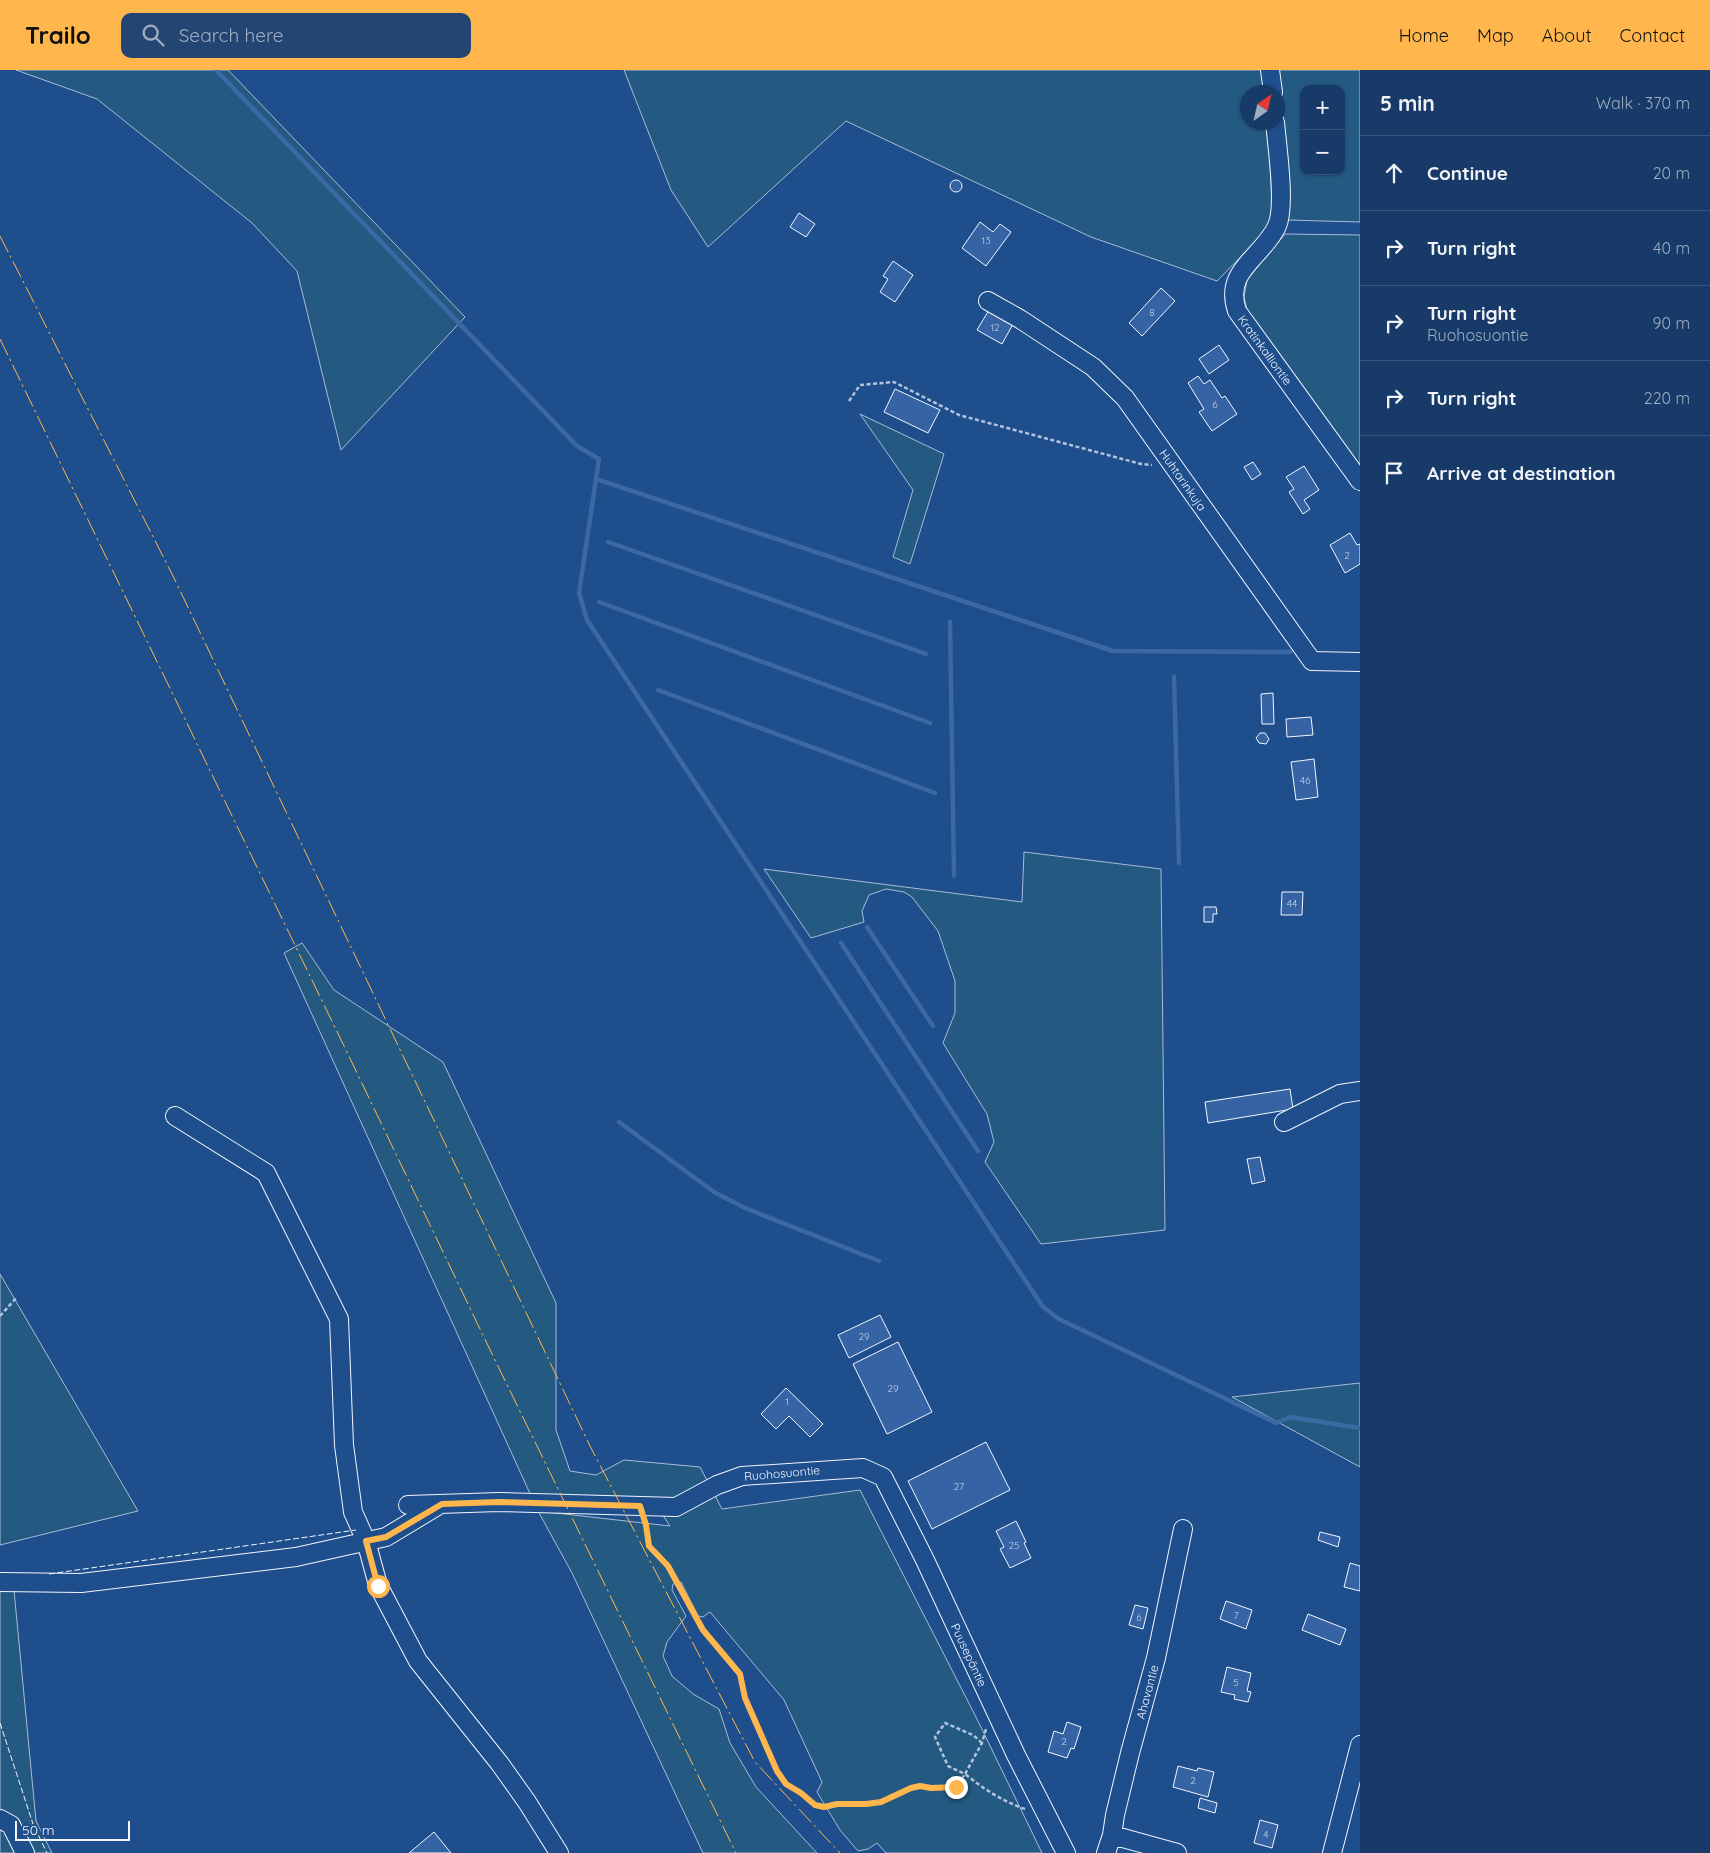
<!DOCTYPE html>
<html lang="en">
<head>
<meta charset="utf-8">
<style>
  body { margin:0; font-family:Quicksand,sans-serif; background:#244571; color:#f1f3f6 }
  .controls { position:absolute; right:15px; top:15px; display:grid; overflow:hidden; border-radius:10px; box-shadow:0 1px 4px #0004 }
  .controls button { width:45px; height:45px; display:grid; place-items:center; padding:0; border:0; border-bottom:1px solid #36547d; background:#173a69; color:#f1f3f6; font:25px sans-serif }
  .compass { position:absolute; left:1240px; top:15px; width:45px; height:45px; border-radius:50%; background:#173a69; box-shadow:0 1px 4px #0004; rotate:34deg }
  .scale { position:absolute; left:15px; bottom:12px; width:115px; box-sizing:border-box; padding-left:5px; border:2px solid #f2f6ff; border-top:0; font-size:14px; line-height:18px; white-space:nowrap; color:#f2f6ff; -webkit-text-stroke:4px #1f4e8c; paint-order:stroke }
  .stop { position:absolute; width:15px; height:15px; margin:-11px; border:4px solid #ffb74d; border-radius:50%; background:#fff }
  .stop.end { background:#ffb74d; border-color:#fff; box-shadow:0 1px 5px #0008 }
  .list { margin:0; padding:0; list-style:none }
  h2 { display:flex; justify-content:space-between; align-items:center; height:65px; margin:0; padding:0 20px; font-size:21px }
  h2 small { font-size:16px; font-weight:400; color:#9eadc0 }
  .list li { display:grid; grid-template-columns:32px 1fr auto; gap:15px; align-items:center; box-sizing:border-box; height:75px; padding:0 20px; border-top:1px solid #36547d }
  .list b { display:block; font-size:19px; white-space:nowrap }
  .list p { margin:0; font-size:16px; white-space:nowrap; color:#9eadc0 }
  .list em { font-size:16px; font-style:normal; color:#9eadc0 }
  .icon { flex:none; width:28px; height:28px; fill:none; stroke:currentColor; stroke-width:2; stroke-linecap:round; stroke-linejoin:round }
  .map { position:relative; flex:none; width:1360px; height:1783px; overflow:hidden }
  header { display:flex; align-items:center; gap:30px; box-sizing:border-box; height:70px; padding:0 25px; background:#ffb74d; color:#111 }
  header strong { font-size:24px }
  nav { display:flex; gap:28px; margin-inline-start:auto; font-size:18px }
  .search { width:350px; height:45px; background:#244571; display:flex; align-items:center; gap:12px; box-sizing:border-box; padding:0 18px; border-radius:10px; color:#9eadc0; font-size:19px }
  main { display:flex }
  aside { flex:1; background:#173a69 }
  .map>svg:first-child { display:block }
  .green { fill:#245a82; stroke:#a8bbd7; fill-rule:evenodd }
  .lines { fill:none; stroke-linecap:round; stroke-linejoin:round }
  .stream { stroke:#3b69a3; stroke-width:4.5 }
  .building { fill:#3563a3; stroke:#f2f6ff }
  .minor-casing { stroke:#f2f6ff; stroke-width:20 }
  .path { stroke:#b3c4dc; stroke-width:2.5; stroke-dasharray:4 2.5; stroke-linecap:butt }
  .minor { stroke:#1f4e8c; stroke-width:18 }
  .fence { stroke:#f2f6ff; stroke-width:1; stroke-dasharray:6 2.5; stroke-linecap:butt }
  .power { stroke:#ffb74d; stroke-width:1; stroke-dasharray:18 4 2.5 4; stroke-linecap:butt }
  .route { stroke:#ffb74d; stroke-width:6 }
  .labels { text-anchor:middle; dominant-baseline:central; stroke-width:4; stroke-linejoin:round; paint-order:stroke }
  .number-label { font-size:10px; fill:#c3d1e8 }
  .street-label { font-size:12px; fill:#f2f6ff; stroke:#1f4e8c }
</style>
</head>
<body>
<header>
<strong>Trailo</strong>
<div class="search"><svg class="icon" aria-label="search" viewBox="0 0 24 24"><circle cx="10" cy="10" r="6"/><path d="M15 15l6 6"/></svg>Search here</div>
<nav><a>Home</a><a>Map</a><a>About</a><a>Contact</a></nav>
</header>
<main>
<div class="map">
<svg width="1360" height="1783" viewBox="0 0 1360 1783">
  <rect width="100%" height="100%" fill="#1f4e8c"/>
  <path class="green" d="M16 0H228L465 247 341 380 297 201 252 153 97 29Z
    M624 0H1360V152L1287 150 1278 22H1248V52L1268 53 1273 154 1217 211 1091 167 846 51 708 177 671 120ZM1304 19H1341V101H1304Z
    M1285 164 1360 165V395L1357 397 1248 244 1244 227 1247 210Z
    M860 344 944 384 910 494 893 487 913 420Z
    M1024 782 1161 799 1165 1160 1041 1174 985 1092 994 1072 987 1044 943 973 955 943V911L938 861 912 827 904 822 886 819 869 825 862 841 864 852 811 868 764 799 1022 832Z
    M302 873 334 920 443 992 556 1233V1360L570 1401 596 1405 624 1390 700 1397 722 1439 860 1420 979 1653 1042 1783H886L877 1773 868 1779 858 1781 840 1760 817 1722 822 1712 784 1630 710 1542 703 1547 698 1546 681 1512 673 1514 672 1520 686 1546 667 1572 663 1586 672 1606 693 1624 719 1639 730 1673 756 1717 817 1783H703L572 1503 538 1441 670 1456 654 1432 532 1428 284 883Z
    M0 1204 138 1441 0 1475Z
    M1360 1313V1397L1232 1327Z
    M14 1520 36 1751 52 1783H0V1521Z"/>
  <g class="lines">
    <path class="stream" d="M216 0 577 376 599 389 579 523 587 550 1043 1237 1059 1249 1276 1353 1290 1347 1360 1358
      M596 409 1113 581 1291 582
      M608 472 926 584
      M599 532 930 653
      M950 552 954 806
      M1174 607 1179 793
      M658 620 935 723
      M867 857 933 956
      M841 873 978 1081
      M619 1052 714 1122 745 1138 879 1191"/>
  </g>
  <path class="building" d="M950 116a6 6 0 1 1 12 0a6 6 0 1 1-12 0Z
    M799 143 815 154 806 167 790 157Z
    M980 152 993 162 1000 154 1011 162 986 196 962 178Z
    M893 191 913 205 895 232 880 222 888 209 883 206Z
    M1161 218 1175 231 1142 266 1129 253Z
    M989 240 1013 254 1002 274 977 260Z
    M1219 275 1229 290 1209 304 1199 289Z
    M1198 306 1204 314 1210 310 1222 328 1225 326 1237 344 1212 361 1199 342 1204 339 1188 313Z
    M895 319 940 340 928 363 884 342Z
    M1253 392 1261 404 1252 410 1244 397Z
    M1304 396 1319 420 1304 430 1310 439 1303 444 1289 422 1294 419 1286 407Z
    M1350 463 1357 475 1360 474V494L1345 503 1330 475Z
    M1273 623 1274 654H1262L1261 624Z
    M1311 647 1313 665 1287 667 1286 649Z
    M1260 663H1265L1269 669 1266 674 1259 673 1256 668Z
    M1314 689 1318 727 1296 730 1291 692Z
    M1282 822H1303L1302 845H1281Z
    M1204 837H1216L1217 844H1213V852H1204Z
    M1290 1019 1293 1039 1208 1053 1205 1032Z
    M1260 1087 1265 1111 1252 1114 1247 1089Z
    M880 1245 891 1267 849 1288 838 1265Z
    M898 1272 932 1342 887 1364 853 1294Z
    M786 1318 823 1354 810 1367 789 1346 776 1359 761 1344Z
    M986 1372 1010 1420 932 1459 908 1411Z
    M1016 1451 1026 1472 1024 1473 1031 1488 1010 1498 1000 1479 1004 1477 996 1461Z
    M1320 1462 1340 1467 1338 1477 1318 1470Z
    M1350 1493 1360 1496V1521L1344 1517Z
    M1226 1531 1252 1540 1246 1559 1220 1549Z
    M1135 1535 1148 1538 1143 1559 1129 1555Z
    M1308 1544 1346 1559 1340 1575 1302 1560Z
    M1227 1597 1251 1603 1247 1621 1251 1622 1248 1632 1234 1629 1235 1625 1221 1622Z
    M1067 1652 1081 1657 1074 1679 1071 1678 1067 1688 1048 1682 1054 1661 1063 1664Z
    M1178 1696 1197 1701 1198 1698 1214 1702 1208 1727 1173 1717Z
    M1200 1728 1217 1733 1215 1743 1198 1738Z
    M1260 1750 1278 1755 1272 1778 1254 1773Z
    M434 1762 451 1783H409Z"/>
  <g class="lines">
    <defs>
      <path id="minor" d="M1270 0 1273 22
        M1275 52C1277 76 1286 136 1277 156 1263 187 1223 200 1237 241L1360 411
        M988 231 1020 249 1093 297 1125 328 1312 591 1360 592
        M175 1046 266 1103 339 1249 344 1375 353 1442 366 1471 378 1515 418 1591 500 1694 527 1732 559 1783
        M1284 1052 1340 1024 1360 1021
        M408 1435 499 1432 676 1437 717 1415 742 1406 863 1398 883 1407 925 1490 1016 1685 1066 1783
        M0 1512 81 1513 296 1487 386 1467 439 1435
        M0 1749 11 1755 25 1783
        M1112 1765 1177 1783
        M1106 1783 1112 1765 1115 1745 1130 1683 1156 1588 1183 1459
        M1332 1783 1360 1675"/>
    </defs>
    <use href="#minor" class="minor-casing"/>
    <path class="path" d="M849 331 860 315 894 312 959 345 1141 394 1152 395
      M0 1246 17 1227
      M644 1452 649 1476 668 1496 703 1560 740 1604 745 1627 777 1701 786 1714 801 1723 815 1735 824 1737 837 1734 866 1735 881 1732 911 1718 919 1716 931 1718 956 1717 965 1704C984 1719 1002 1731 1025 1739
      M982 1673 973 1665 945 1653 935 1667 948 1696 965 1704 982 1673 986 1659"/>
    <use href="#minor" class="minor"/>
    <path class="fence" d="M49 1504 356 1460
      M0 1653 33 1754 47 1783"/>
    <path class="power" d="M0 166 173 506 591 1378 755 1692 840 1783
      M0 269 345 978 492 1284 736 1783"/>
  </g>
  <g class="lines">
    <path class="route" d="M378 1516 366 1471 386 1467 442 1434 499 1432 640 1436 646 1455 649 1476 668 1496 703 1560 740 1604 745 1628 777 1701 786 1714 801 1723 815 1735 824 1737 837 1734H866L881 1732 911 1718 920 1716 931 1718 956 1717"/>
  </g>
  <g class="labels">
    <g class="number-label">
      <text x="986" y="170">13</text>
      <text x="1152" y="242">8</text>
      <text x="995" y="257">12</text>
      <text x="1215" y="334">6</text>
      <text x="1347" y="485">2</text>
      <text x="1305" y="710">46</text>
      <text x="1292" y="833">44</text>
      <text x="864" y="1266">29</text>
      <text x="893" y="1318">29</text>
      <text x="787" y="1331">1</text>
      <text x="959" y="1416">27</text>
      <text x="1014" y="1475">25</text>
      <text x="1236" y="1545">7</text>
      <text x="1139" y="1547">6</text>
      <text x="1236" y="1612">5</text>
      <text x="1064" y="1671">2</text>
      <text x="1193" y="1710">2</text>
      <text x="1266" y="1764">4</text>
    </g>
    <g class="street-label">
      <text transform="translate(1265 280) rotate(54)">Kratinkalliontie</text>
      <text transform="translate(1183 410) rotate(55)">Huhtarinkuja</text>
      <text transform="translate(782 1403) rotate(-5)">Ruohosuontie</text>
      <text transform="translate(969 1585) rotate(65)">Puusepäntie</text>
      <text transform="translate(1147 1622) rotate(-75)">Ahavantie</text>
    </g>
  </g>
</svg>
<div class="controls">
<button>+</button>
<button>−</button>
</div>
<svg class="compass" viewBox="-18 -18 36 36"><path d="M0-13l5 13h-10z" fill="#e53935"/><path d="M0 13l5-13h-10z" fill="#9eadc0"/></svg>
<div class="scale">50 m</div>
<div class="stop" style="left:378px;top:1516px"></div>
<div class="stop end" style="left:956px;top:1717px"></div>
</div>
<aside>
<h2>5 min<small>Walk · 370 m</small></h2>
<ul class="list">
<li><svg class="icon" aria-label="ahead" viewBox="0 0 24 24"><path d="M12 20V5M6 11l6-6 6 6"/></svg><div><b>Continue</b></div><em>20 m</em></li>
<li><svg class="icon" aria-label="right" viewBox="0 0 24 24"><path d="M7 20v-9h11M14 6l5 5-5 5"/></svg><div><b>Turn right</b></div><em>40 m</em></li>
<li><svg class="icon" aria-label="right" viewBox="0 0 24 24"><path d="M7 20v-9h11M14 6l5 5-5 5"/></svg><div><b>Turn right</b><p>Ruohosuontie</p></div><em>90 m</em></li>
<li><svg class="icon" aria-label="right" viewBox="0 0 24 24"><path d="M7 20v-9h11M14 6l5 5-5 5"/></svg><div><b>Turn right</b></div><em>220 m</em></li>
<li><svg class="icon" aria-label="arrive" viewBox="0 0 24 24"><path d="M6 21V4h12l-3 4 3 4H6"/></svg><div><b>Arrive at destination</b></div></li>
</ul>
</aside>
</main>
</body>
</html>
